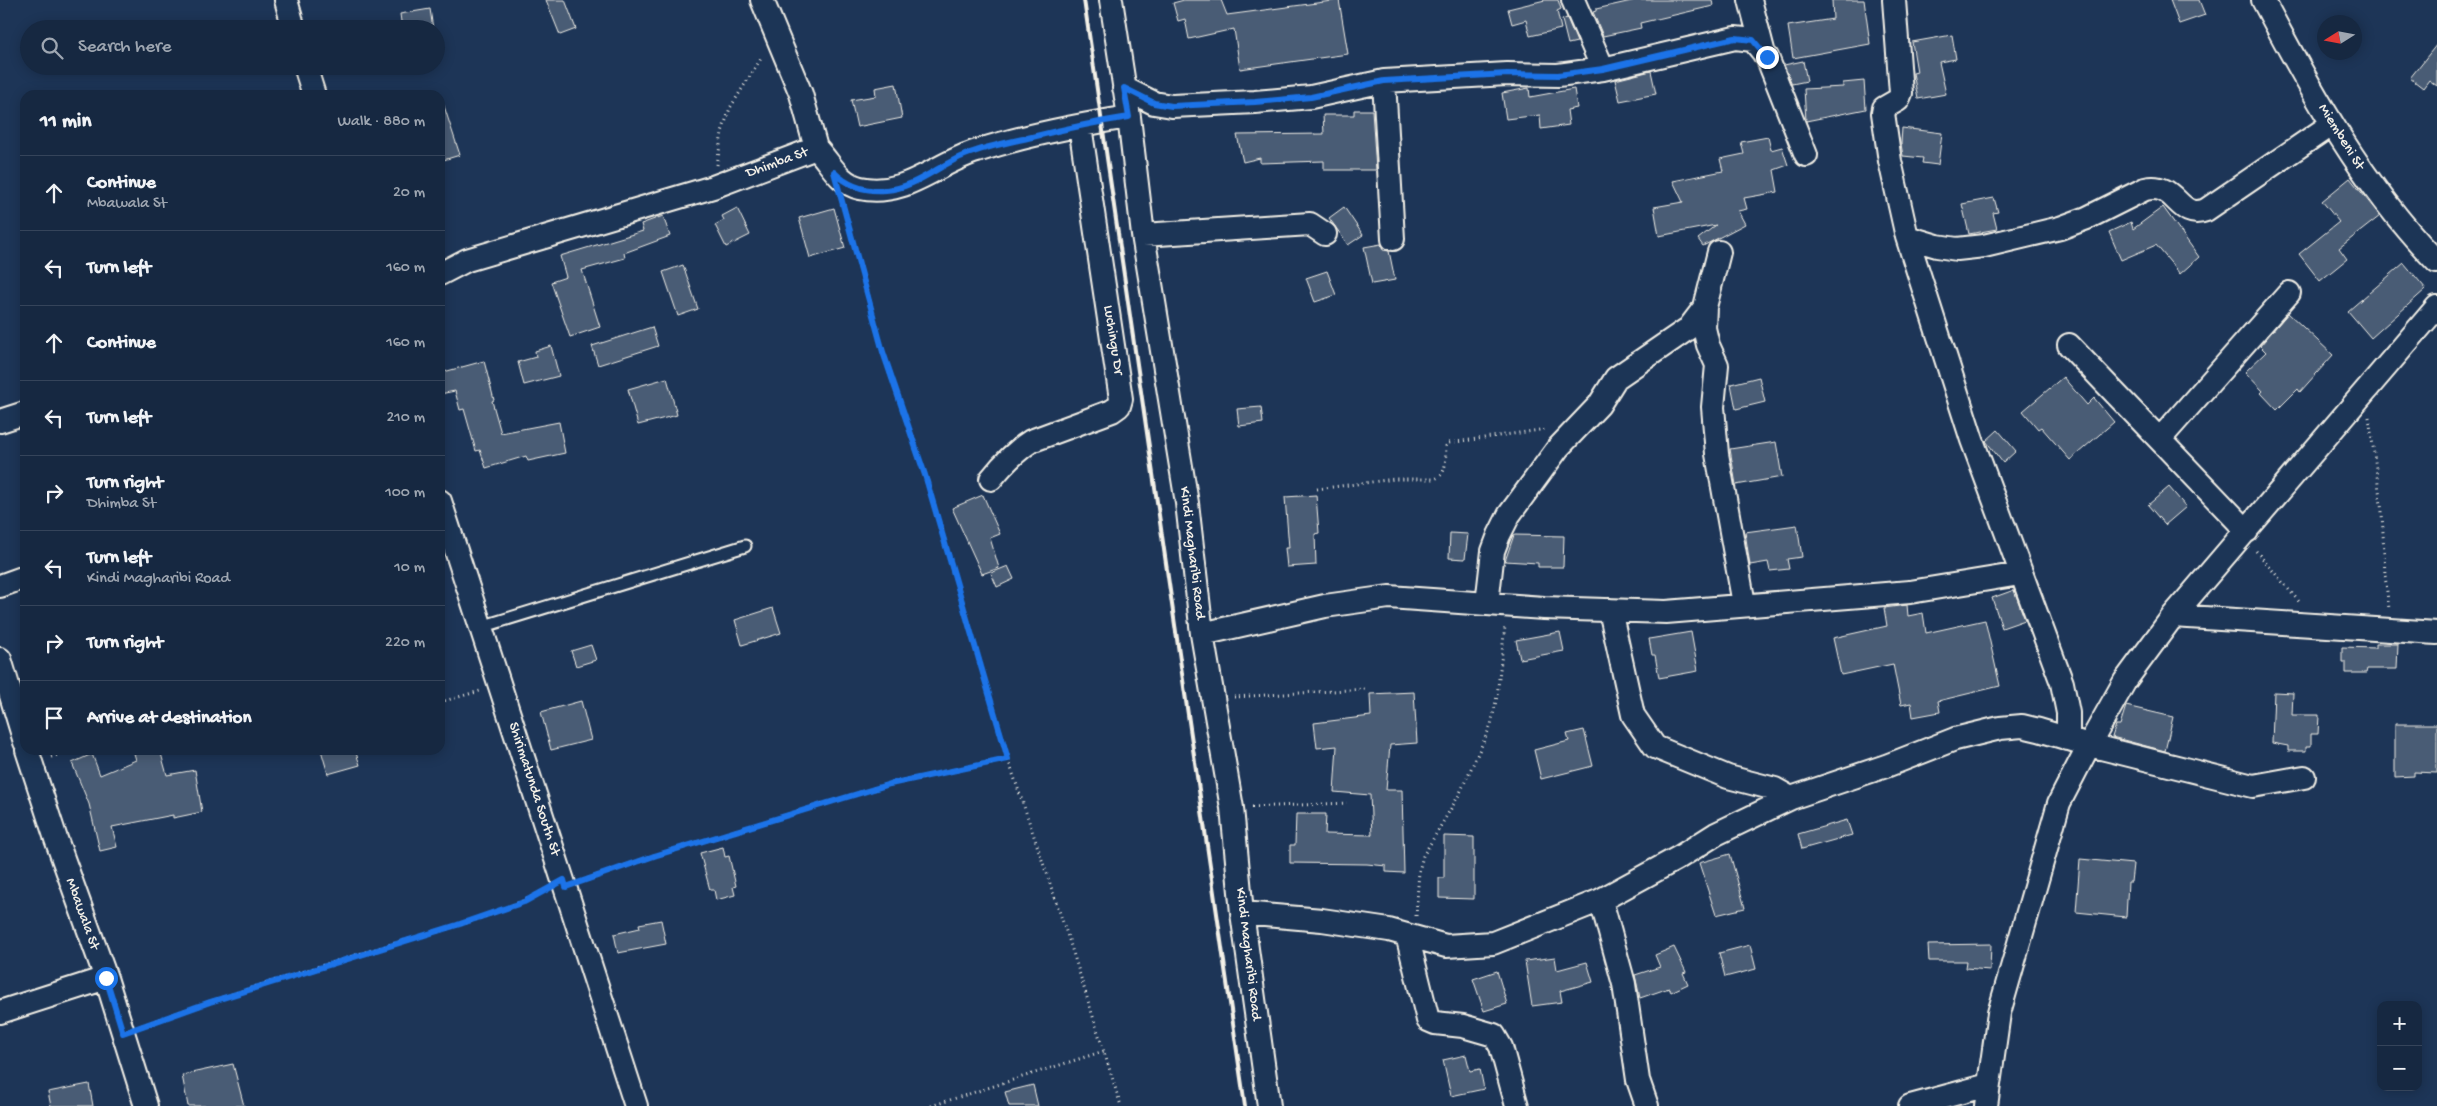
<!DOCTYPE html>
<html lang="en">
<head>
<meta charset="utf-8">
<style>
  body { margin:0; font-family:"Gochi Hand",sans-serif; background:#1f3048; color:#f1f3f6 }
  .controls { position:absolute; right:15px; bottom:15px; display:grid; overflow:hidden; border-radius:10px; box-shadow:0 2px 12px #0003 }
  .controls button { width:45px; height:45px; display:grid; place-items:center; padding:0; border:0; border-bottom:1px solid #35445a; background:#162841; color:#f1f3f6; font:25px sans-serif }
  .compass { position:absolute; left:2317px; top:15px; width:45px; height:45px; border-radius:50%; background:#162841; box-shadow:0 2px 12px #0003; rotate:259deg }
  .stop { position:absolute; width:15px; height:15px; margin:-11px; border:4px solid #1a73e8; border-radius:50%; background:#fff }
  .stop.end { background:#1a73e8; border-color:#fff; box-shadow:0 1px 5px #0008 }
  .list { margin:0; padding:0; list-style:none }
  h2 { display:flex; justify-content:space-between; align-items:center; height:65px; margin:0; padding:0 20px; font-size:21px }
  h2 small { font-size:16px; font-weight:400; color:#9ea6b1 }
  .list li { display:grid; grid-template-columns:32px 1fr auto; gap:15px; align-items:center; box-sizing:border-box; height:75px; padding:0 20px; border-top:1px solid #35445a }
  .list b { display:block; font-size:19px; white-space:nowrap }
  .list p { margin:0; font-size:16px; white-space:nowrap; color:#9ea6b1 }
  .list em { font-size:16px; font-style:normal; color:#9ea6b1 }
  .icon { flex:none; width:28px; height:28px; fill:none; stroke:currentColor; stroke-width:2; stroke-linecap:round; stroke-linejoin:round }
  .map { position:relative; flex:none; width:2437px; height:1106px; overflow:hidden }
  .search { position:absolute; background:#162841; box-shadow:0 2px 12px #0003; left:20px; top:20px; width:425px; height:55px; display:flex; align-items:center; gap:12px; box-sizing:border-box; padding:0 18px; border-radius:28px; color:#9ea6b1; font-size:19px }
  .panel { position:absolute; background:#162841; box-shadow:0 2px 12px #0003; left:20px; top:90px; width:425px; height:665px; border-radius:15px }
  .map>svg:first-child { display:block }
  .building { fill:#485b74; stroke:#f4f1e8 }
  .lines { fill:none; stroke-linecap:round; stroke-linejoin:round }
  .lane-casing { stroke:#f4f1e8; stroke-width:15 }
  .street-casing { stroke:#f4f1e8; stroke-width:26 }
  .path { stroke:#f4f1e8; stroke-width:3; stroke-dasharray:1 4; stroke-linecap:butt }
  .lane { stroke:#1d3557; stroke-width:11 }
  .street { stroke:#1d3557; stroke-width:22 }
  .rail { stroke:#f4f1e8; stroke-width:4 }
  .route { stroke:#1a73e8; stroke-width:6 }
  .labels { text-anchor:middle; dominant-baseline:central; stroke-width:4; stroke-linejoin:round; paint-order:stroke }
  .street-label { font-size:15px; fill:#f4f1e8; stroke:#1d3557 }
</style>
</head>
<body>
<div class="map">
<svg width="2437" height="1106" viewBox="0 0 2437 1106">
  <rect width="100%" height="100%" fill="#1d3557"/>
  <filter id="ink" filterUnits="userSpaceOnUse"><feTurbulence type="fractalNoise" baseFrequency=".02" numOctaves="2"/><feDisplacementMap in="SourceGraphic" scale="10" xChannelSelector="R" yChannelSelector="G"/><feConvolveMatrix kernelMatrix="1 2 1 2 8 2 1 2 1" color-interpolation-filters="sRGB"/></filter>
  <g filter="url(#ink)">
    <path class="building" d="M546 0H565L576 29 560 35Z
      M1184 0H1221L1227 15 1339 0 1348 54 1240 69 1234 29 1189 39 1185 19 1178 21 1173 3Z
      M1545 0H1558L1561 9 1557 11 1561 29 1530 36 1526 20 1512 24 1508 9Z
      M1636 0H1712L1713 6 1640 23 1641 28 1603 36 1593 12 1596 11V9Z
      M1832 0H1864L1870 44 1793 58 1788 26 1833 19Z
      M2170 0H2199L2205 15 2179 24Z
      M430 9 433 29H402L400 14Z
      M1567 18 1577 42 1568 44 1562 20Z
      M1952 35 1956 59 1939 62 1946 94 1918 99 1913 73 1917 72 1912 42Z
      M2437 44V86L2429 80 2423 88 2410 78Z
      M1803 61 1807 81 1792 84 1784 65Z
      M1651 71 1656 94 1620 101 1615 80Z
      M1864 81 1866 109 1806 121 1804 89 1843 87V83Z
      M896 84 902 118 857 127 851 100 876 96 875 88Z
      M1529 88 1530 97 1574 89 1577 108 1567 110 1569 125 1541 129 1540 115 1506 119 1502 93Z
      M443 103 460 155 440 161V104Z
      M1354 110H1372L1376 170H1324V161L1260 163V158L1243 162 1237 135 1324 134 1323 115H1354Z
      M1902 128 1942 133 1938 165 1922 163 1923 158 1903 156 1901 144Z
      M1768 137 1771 150 1782 147 1788 165 1774 170 1778 192 1744 198 1747 209 1738 211 1745 224 1703 246 1698 239 1716 225 1659 236 1654 207 1683 202 1673 181 1723 171 1720 159 1744 154 1741 142Z
      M2350 178 2380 216 2339 248 2347 259 2320 281 2299 254 2339 222 2322 201Z
      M1994 198 1998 212 1993 213 1997 229 1969 234 1962 204Z
      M1344 207 1363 235 1348 245 1329 218Z
      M2163 207 2199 257 2180 274 2156 245 2121 260 2109 232 2131 222 2133 229Z
      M737 208 750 235 726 247 715 225 724 220 722 216Z
      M834 208 845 248 810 258 799 218Z
      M663 216 670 236 624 253 625 258 582 270 600 327 570 337 551 282 566 277 560 256 643 231 641 224Z
      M1381 244 1383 250 1389 251 1395 280 1372 284 1364 247Z
      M2404 263 2426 289 2371 338 2348 311Z
      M683 265 698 309 678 316 663 272Z
      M1327 271 1336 295 1315 302 1306 278Z
      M2288 313 2333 355 2300 392 2298 389 2277 410 2261 393 2263 391 2245 372 2266 352 2260 346Z
      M652 327 658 346 598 365 592 346Z
      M551 346 559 376 524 385 518 362 536 357 535 351Z
      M484 361 494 400 492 401 501 433 559 422 565 453 528 461 526 456 486 468 480 450 476 451 464 409 460 410 455 391 440 394V373Z
      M1759 377 1765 402 1736 409 1731 384Z
      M2063 377 2087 405 2094 398 2114 422 2070 460 2041 427 2038 429 2023 411Z
      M667 378 677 415 638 425 628 389Z
      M1261 407 1263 423 1239 426 1237 409Z
      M1998 430 2016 451 2003 463 1986 441Z
      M1776 442 1782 477 1736 485 1730 449Z
      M2169 487 2186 507 2165 525 2148 505Z
      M983 495 1000 534 990 538 999 568 982 574 952 508Z
      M1316 495 1319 533 1315 534 1316 565 1287 567 1285 548H1289L1285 497Z
      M1797 525 1802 557 1787 559 1789 569 1770 571 1768 562 1750 565 1745 532Z
      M1450 533 1468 534 1465 559 1449 558Z
      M1514 535 1564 536 1563 567H1538V563L1505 561Z
      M1008 566 1014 579 997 587 991 573Z
      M2014 590 2025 620 2002 628 1992 598Z
      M1907 605 1908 616 1923 613 1926 633 1985 620 2000 686 1938 701 1940 712 1913 717 1911 703 1901 705 1893 664 1841 675 1833 638 1887 626 1884 608Z
      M773 608 781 633 742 645 735 620Z
      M1560 632 1564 651 1520 659 1516 640Z
      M1691 632 1698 671 1659 678 1655 655H1652L1649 639Z
      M2376 644H2398L2397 669H2367L2366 673H2346V662H2342V647L2376 648Z
      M591 645 596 660 576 666 571 651Z
      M1414 692 1417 743 1390 745 1386 790H1402L1404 873 1386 872V866L1367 864 1290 863V845H1295L1296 814H1326L1325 834 1372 835 1370 795 1334 792 1337 746 1317 748 1314 723 1371 716 1370 694Z
      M2274 692 2293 693 2292 715H2319L2318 734H2311V746H2306V751H2288V746L2272 743Z
      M581 701 591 740 551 750 541 712Z
      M2126 706 2173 717 2165 751 2112 737 2116 725H2120Z
      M2395 724H2437V773L2414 772V776L2395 777Z
      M1584 730 1593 766 1541 779 1534 750 1569 741 1567 734Z
      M133 750H160L167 775 195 770 202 812 173 818V815L112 827 117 847 100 851 89 804 72 763 92 754 100 775 136 760Z
      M321 750H355L360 765 328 774Z
      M1847 820 1852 835 1802 849 1798 834Z
      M1444 836 1474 837V899L1439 898V878H1444Z
      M723 847 725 857 729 856 736 886 733 887 735 895 716 900 714 890H710L700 853Z
      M1730 854 1745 908 1716 915 1699 863Z
      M2080 859 2133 864 2131 882H2128L2126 917 2076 912Z
      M661 920 666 944 618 953 614 934 640 928 639 924Z
      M1991 944 1990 970 1965 968 1966 961H1929L1928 945Z
      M1750 945 1756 969 1725 977 1719 953Z
      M1674 947 1686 972 1683 973 1688 984 1671 992 1669 988 1640 998 1635 975 1660 967 1655 955Z
      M1555 957 1557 970 1587 962 1593 982 1560 991 1562 1002 1532 1006 1525 961Z
      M1497 971 1507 1004 1484 1011 1473 979Z
      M1466 1055 1470 1071 1480 1069 1484 1089 1451 1096 1443 1060Z
      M233 1064 244 1106H188L182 1075Z
      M89 1084 93 1106H51L48 1092Z
      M1033 1085 1038 1106H1009L1005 1092Z"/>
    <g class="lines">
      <defs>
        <path id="lane" d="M481 627 745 546"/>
        <path id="street" d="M286 0 294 29
          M762 0 801 94 816 148
          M1111 0 1129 117 1143 235 1187 503 1202 634 1232 808 1242 913 1269 1106
          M1573 0 1603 69
          M1750 0 1764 54
          M1894 0 1901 93 1898 100 1884 108 1883 113 1890 161 1907 237 1972 440 2062 683 2068 713V739
          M2263 0C2312 93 2363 186 2437 262
          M305 66 314 95
          M1384 81 1393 239
          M1124 88 1154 103 1172 106 1255 102 1311 97 1384 81 1507 74 1558 75 1603 69 1735 38 1753 40 1767 57 1806 155
          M1143 235 1310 224 1325 234
          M1907 237 1937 246 1957 249 1984 246 2060 228 2087 218 2145 189C2177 181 2177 221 2206 210L2332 124
          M1719 252 1705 307 1704 328 1708 345 1717 365 1713 407 1717 454 1744 604
          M440 274 467 260 713 187 816 148C831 163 838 183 860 188 905 198 936 163 977 151 1026 135 1078 125 1129 117
          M2069 345 2247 531
          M0 421 25 413
          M2160 439 2289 293
          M991 479C1003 464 1014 452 1031 441L1112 411 1119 406 1121 399 1080 126
          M440 501 636 1106
          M0 586 25 577
          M1487 604 1493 551 1499 535 1509 515 1558 448 1599 405 1616 378 1689 328 1705 307
          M1610 610 1633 715 1655 747 1728 777 1775 789 1791 798
          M2173 616 2437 633
          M1202 634 1325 606 1389 597 1544 608 1666 612 1910 592 2020 574
          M0 659 25 742
          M27 750 56 839 106 978 146 1106
          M1601 900 1624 984 1638 1080 1647 1106
          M1242 913 1322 920 1389 930 1446 946 1493 943 1601 900 1678 858 1716 834 1791 798 1886 766 1955 739 2000 728 2022 726 2039 730 2089 745 2253 786 2304 777
          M1407 935 1428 1020 1435 1023 1463 1026 1494 1035 1501 1047 1517 1106
          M0 1012 106 978
          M1910 1106 1988 1085
          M1986 1106 1999 1013 2059 803 2089 745 2125 681 2173 616 2437 307"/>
      </defs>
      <use href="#lane" class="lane-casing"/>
      <use href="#street" class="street-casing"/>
      <path class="path" d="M717 165 722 132 730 108 762 57
        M843 204 883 352 925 475 1008 759 1070 943 1121 1106
        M2369 417 2382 512 2385 575 2389 609
        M1317 489 1395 479H1434C1448 475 1445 459 1446 446L1449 443 1547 429
        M2256 551 2301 604
        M1234 697 1365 689
        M440 702 480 691
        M51 757 74 750
        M1252 807 1347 803
        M583 881 654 856 890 784 1008 759
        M1416 916 1419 871 1423 856 1459 795 1491 725 1497 696 1505 626
        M142 1026C216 999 291 975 366 952 427 934 490 919 546 890
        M931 1106 1104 1051"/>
      <use href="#lane" class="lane"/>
      <use href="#street" class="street"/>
      <path class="rail" d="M1084 0 1245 1106"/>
    </g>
  </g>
  <g class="lines" filter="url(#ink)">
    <path class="route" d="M106 978 123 1033 210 1002 457 925 524 902 564 880 566 887 654 856 890 784 1008 759 925 475 883 352 834 172C848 186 865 192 886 190 915 188 939 165 965 155 987 146 1010 142 1032 137 1064 129 1096 122 1129 117L1124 88 1154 103 1172 106 1255 102 1311 97 1384 81 1507 74 1558 75 1603 69 1735 38 1753 40 1767 57"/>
  </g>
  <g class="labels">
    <g class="street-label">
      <text transform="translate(2341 137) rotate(58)">Miembeni St</text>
      <text transform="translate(777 163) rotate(-20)">Dhimba St</text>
      <text transform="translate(1113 340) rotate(81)">Luchingu Dr</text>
      <text transform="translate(1192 553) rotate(83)">Kindi Magharibi Road</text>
      <text transform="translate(534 789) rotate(72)">Shirimatunda South St</text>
      <text transform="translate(82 914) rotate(70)">Mbawala St</text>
      <text transform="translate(1248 954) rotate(83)">Kindi Magharibi Road</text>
    </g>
  </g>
</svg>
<div class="controls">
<button>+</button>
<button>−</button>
</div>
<svg class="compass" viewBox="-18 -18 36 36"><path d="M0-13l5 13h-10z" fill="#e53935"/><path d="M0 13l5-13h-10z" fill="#9ea6b1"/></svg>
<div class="stop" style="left:106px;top:978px"></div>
<div class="stop end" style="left:1767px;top:57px"></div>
<div class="search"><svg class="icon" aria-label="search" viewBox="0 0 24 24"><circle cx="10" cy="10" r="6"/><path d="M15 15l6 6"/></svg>Search here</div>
<section class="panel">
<h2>11 min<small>Walk · 880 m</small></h2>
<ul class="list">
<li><svg class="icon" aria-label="ahead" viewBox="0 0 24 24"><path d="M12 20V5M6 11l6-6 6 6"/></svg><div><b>Continue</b><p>Mbawala St</p></div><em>20 m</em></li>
<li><svg class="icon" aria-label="left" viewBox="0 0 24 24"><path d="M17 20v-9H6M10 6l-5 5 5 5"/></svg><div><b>Turn left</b></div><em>160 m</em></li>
<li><svg class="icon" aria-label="ahead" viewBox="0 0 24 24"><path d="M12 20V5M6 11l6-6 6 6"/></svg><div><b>Continue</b></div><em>160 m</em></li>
<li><svg class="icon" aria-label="left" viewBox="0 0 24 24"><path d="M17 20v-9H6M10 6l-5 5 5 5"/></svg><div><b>Turn left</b></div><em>210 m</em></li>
<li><svg class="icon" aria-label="right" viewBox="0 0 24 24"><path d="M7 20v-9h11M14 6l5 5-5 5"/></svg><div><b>Turn right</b><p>Dhimba St</p></div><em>100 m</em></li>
<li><svg class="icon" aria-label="left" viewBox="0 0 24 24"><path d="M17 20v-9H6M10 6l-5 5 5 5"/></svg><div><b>Turn left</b><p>Kindi Magharibi Road</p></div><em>10 m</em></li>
<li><svg class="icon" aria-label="right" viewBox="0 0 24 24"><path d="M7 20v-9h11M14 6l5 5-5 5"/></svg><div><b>Turn right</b></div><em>220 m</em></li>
<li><svg class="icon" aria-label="arrive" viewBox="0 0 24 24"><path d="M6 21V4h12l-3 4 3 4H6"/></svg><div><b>Arrive at destination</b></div></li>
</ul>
</section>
</div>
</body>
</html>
